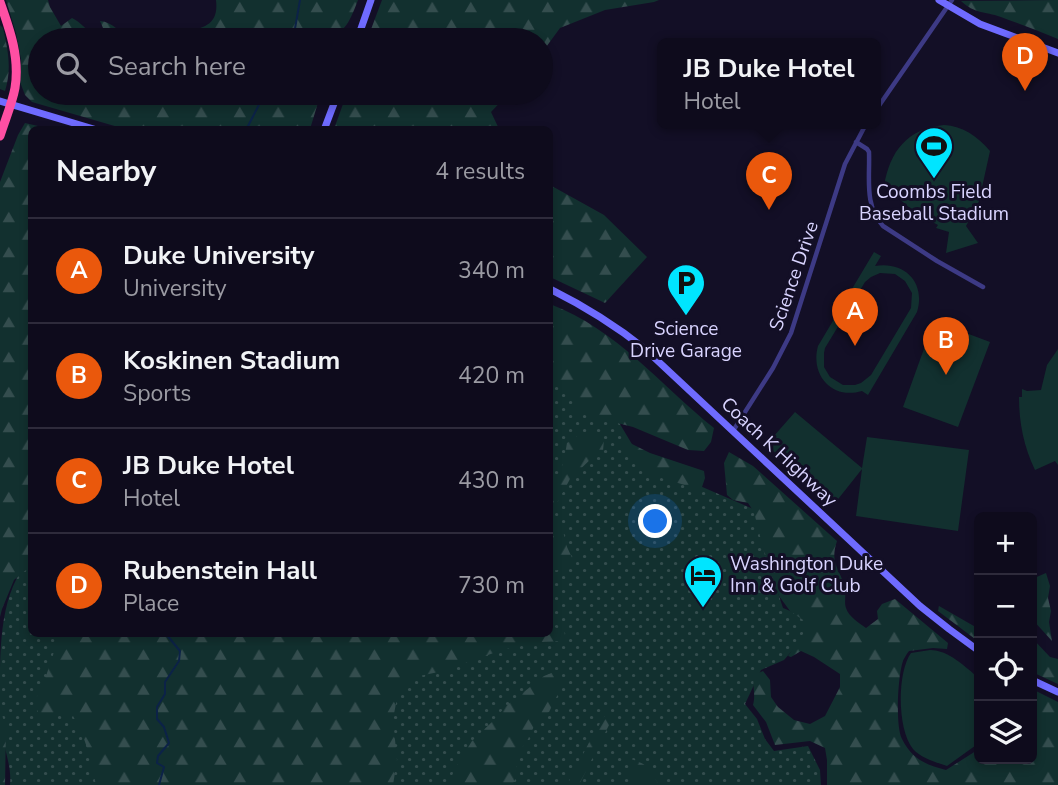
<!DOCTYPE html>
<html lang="en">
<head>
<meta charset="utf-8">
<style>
  body { margin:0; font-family:"Nunito Sans",sans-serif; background:#1c1929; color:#f1f3f6 }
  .controls { position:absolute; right:21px; bottom:21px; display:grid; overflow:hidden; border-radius:10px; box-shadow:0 4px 10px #0003 }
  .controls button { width:63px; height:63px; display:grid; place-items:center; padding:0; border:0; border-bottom:2px solid #2e2b3b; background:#0e0b1c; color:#f1f3f6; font:35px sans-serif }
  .you { position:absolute; left:656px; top:522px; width:24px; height:24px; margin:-18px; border:5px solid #fff; border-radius:50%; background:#1a73e8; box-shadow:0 0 0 10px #1a73e833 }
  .badge { display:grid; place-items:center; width:46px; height:46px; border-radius:50%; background:#ea580c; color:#fff; font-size:23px; font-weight:700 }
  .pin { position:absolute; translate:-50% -58px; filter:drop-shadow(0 2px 4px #0008) }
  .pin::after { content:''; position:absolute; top:37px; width:24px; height:21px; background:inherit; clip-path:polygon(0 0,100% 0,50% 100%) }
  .popup { position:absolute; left:657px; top:38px; width:224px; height:91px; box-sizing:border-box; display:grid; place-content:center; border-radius:10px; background:#0e0b1c; filter:drop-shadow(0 2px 5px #0005); font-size:23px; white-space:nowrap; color:#9b9ba3 }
  .popup b { font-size:26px; color:#f1f3f6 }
  .popup::after { content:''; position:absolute; left:50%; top:100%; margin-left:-14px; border:14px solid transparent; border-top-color:#0e0b1c }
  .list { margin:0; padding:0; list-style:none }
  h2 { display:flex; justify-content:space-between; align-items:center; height:91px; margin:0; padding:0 28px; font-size:30px }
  h2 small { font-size:23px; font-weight:400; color:#9b9ba3 }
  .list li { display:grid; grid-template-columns:46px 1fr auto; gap:21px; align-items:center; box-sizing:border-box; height:105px; padding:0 28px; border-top:2px solid #2e2b3b }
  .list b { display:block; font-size:26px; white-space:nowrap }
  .list p { margin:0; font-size:23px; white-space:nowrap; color:#9b9ba3 }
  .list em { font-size:23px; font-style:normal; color:#9b9ba3 }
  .icon { flex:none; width:38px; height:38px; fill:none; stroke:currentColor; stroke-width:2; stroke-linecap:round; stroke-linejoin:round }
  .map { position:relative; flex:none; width:1058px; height:785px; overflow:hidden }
  .search { position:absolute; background:#0e0b1c; box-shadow:0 4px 10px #0003; left:28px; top:28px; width:525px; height:77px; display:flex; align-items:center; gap:18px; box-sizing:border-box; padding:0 24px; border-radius:38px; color:#9b9ba3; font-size:26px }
  .panel { position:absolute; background:#0e0b1c; box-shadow:0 4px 10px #0003; left:28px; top:126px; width:525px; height:511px; border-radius:10px }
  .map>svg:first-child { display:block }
  .grass { fill:url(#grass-dots) }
  .forest { fill:url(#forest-firs) }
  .pitch { fill:#12302f; fill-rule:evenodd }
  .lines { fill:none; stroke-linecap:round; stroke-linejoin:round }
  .stream { stroke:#0c2248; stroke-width:2 }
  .street { stroke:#3d3a85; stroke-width:4.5 }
  .secondary { stroke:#6f6bff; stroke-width:7 }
  .highway { stroke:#ff4fa3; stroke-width:9 }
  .labels { text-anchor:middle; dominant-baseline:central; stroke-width:6; stroke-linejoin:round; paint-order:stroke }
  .poi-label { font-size:19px; fill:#d9d4ff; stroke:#130f26 }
  .street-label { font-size:19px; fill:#d9d4ff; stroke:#130f26 }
</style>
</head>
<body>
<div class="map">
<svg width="1058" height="785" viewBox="0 0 1058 785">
  <defs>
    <pattern id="grass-dots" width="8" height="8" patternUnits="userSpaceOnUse" patternTransform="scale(1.75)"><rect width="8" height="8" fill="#12302f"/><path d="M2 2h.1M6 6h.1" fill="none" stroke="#344d4e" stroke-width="1.8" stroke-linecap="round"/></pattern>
    <pattern id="forest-firs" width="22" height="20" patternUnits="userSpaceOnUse" patternTransform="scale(1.75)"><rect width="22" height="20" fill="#12302f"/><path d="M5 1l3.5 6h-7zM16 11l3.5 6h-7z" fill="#344d4e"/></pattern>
  </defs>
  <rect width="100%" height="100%" fill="#130f26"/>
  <path class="grass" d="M550 346 611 409 642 461 758 511 764 551 783 608 817 622 784 660 761 670 745 704 757 719 765 739 774 751 808 746 820 770 821 785H10C12 765 3 746 0 726 0 714 0 700 0 688 0 648 0 589 31 559L32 634H550Z"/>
  <path class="forest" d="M6 0H48L50 7 61 26 72 18C81 22 84 29 93 33L103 28 100 21C113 22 121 34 132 40H40V93H321L310 129H125L32 102 25 95 20 82 21 59 16 33Z
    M216 0H358C350 20 347 32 325 40H181L185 32C205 28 219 24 216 0Z
    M382 0H659L654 2 605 10 560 28 541 54V40H367Z
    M1058 0V39C1039 31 1020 24 1001 17 984 11 975 14 961 1Z
    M0 25 3 28C8 50 12 69 5 91L0 89Z
    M347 93H509L491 112 499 129H334Z
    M25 123 51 129 32 130 31 566 14 580 2 609 0 617V182L18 135Z
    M550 185 604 215 647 257 605 303 550 277Z
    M550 304C618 330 659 384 714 428L711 442 704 451 688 450 633 427 573 412 574 397 555 381 550 378Z
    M597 432 604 439 603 451 594 456 570 479 557 503 555 515 563 531 567 547 574 562 559 570 550 571V481L558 478 564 460 567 443 577 436Z
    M620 441 630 443 650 453 704 471 705 478 701 490 655 476 639 469Z
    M729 452 753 466 837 541C829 565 841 568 845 590 846 596 844 603 846 608 848 616 860 624 866 628L878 619 877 611 882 604 895 599 948 643 947 649 933 648 909 651C908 652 903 660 903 661 898 675 895 726 902 739 912 759 926 765 946 770L979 749V759H1032V689L1058 702V785H827V760L825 748 810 741 775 745 766 722 753 705C756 695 752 686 754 675L763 671 770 680 771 697 778 707 794 720 810 724 825 716 840 687V674L814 657 801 651 791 657 788 656 805 631 806 622 790 611 779 596 765 556 754 512 748 503 733 500 727 495 724 463Z
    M1046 573 1050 586 1048 598 1051 611 1049 622 1052 641 1032 619V579Z
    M939 606 979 629V642L938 611Z
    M550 626 564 630 566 641 541 642 502 650 443 671 410 678 398 693 393 719 397 760 393 785H96C91 761 86 737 73 716L55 711 44 723 36 708 38 686 45 679 60 634H550Z
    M1032 638 1050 657 1058 659V684L1032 672Z
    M559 670 563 684 549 712 538 718 528 739 516 757V778L512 785H449L454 770 472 741 493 721 506 706 544 676Z
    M611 706 609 725 579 785H567L594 733Z
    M0 710 6 726 5 785H0Z
    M631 759C648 764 651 770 659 785H631Z"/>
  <path class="pitch" d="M944 125C963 126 977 136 990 151L979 201 977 205 974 204 968 215 971 217 966 226 978 243 946 253 949 232 936 228 938 225 917 214 884 186C890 151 907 129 944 125Z
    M874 252 881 256 875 266C905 261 926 283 917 312L868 395 862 391C832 400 810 375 818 346ZM880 273 895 274 905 281 912 293 911 308 871 375 861 383 855 385H843L830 377 824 367V353L825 348 865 282 871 277Z
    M934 321 990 342 958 427 903 407Z
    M1058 349V465L1055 461 1035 470C1024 447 1019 423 1019 397H1022V389L1027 391 1041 390 1047 365Z
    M795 412 862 468 867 437 969 450 958 531 856 516 862 469 835 503 766 445Z
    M930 650C949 650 965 667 979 678V743L947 766C935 762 921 758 913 749 897 730 897 672 911 653Z"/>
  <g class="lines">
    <path class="stream" d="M293 40 300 0
      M246 130 265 93
      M159 785 164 767 157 763 158 756 169 743 164 727 157 719V707L165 694V682L179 661 180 651 166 634"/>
    <path class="street" d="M876 110 952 0
      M856 142 867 149 869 152C870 179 864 205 883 226L937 261 983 287
      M733 431 773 368 791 333 845 164 866 124"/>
    <path class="secondary" d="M939 0 980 24 1058 53
      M357 40 371 0
      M0 101 97 130
      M324 130 338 93
      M550 289C584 306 615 325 645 349L920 606 949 629 979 651
      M1032 680 1058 692"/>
    <path class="highway" d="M0 2C10 30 20 58 15 88 12 104 5 120 0 136"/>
  </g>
  <defs>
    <symbol id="stadium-pin" viewBox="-11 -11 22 30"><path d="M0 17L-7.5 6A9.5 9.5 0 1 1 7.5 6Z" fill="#00e5ff" stroke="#130f26"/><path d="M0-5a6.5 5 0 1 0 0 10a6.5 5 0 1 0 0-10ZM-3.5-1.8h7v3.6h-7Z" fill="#111"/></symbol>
    <symbol id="parking-pin" viewBox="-11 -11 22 30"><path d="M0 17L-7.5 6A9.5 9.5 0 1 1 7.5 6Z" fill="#00e5ff" stroke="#130f26"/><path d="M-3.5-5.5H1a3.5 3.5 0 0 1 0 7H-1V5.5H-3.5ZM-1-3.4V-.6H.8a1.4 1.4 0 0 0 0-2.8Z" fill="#111"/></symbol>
    <symbol id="hotel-pin" viewBox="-11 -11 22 30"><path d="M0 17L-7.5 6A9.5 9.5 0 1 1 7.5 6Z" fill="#00e5ff" stroke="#130f26"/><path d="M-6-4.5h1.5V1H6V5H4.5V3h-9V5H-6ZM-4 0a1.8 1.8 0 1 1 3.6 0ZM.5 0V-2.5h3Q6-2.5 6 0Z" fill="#111"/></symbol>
  </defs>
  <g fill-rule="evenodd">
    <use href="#stadium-pin" x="912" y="124" width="44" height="60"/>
    <use href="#parking-pin" x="664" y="261" width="44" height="60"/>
    <use href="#hotel-pin" x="681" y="553" width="44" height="60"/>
  </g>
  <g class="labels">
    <g class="poi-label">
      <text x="934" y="192">Coombs Field<tspan x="934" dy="22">Baseball Stadium</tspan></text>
      <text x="686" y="329">Science<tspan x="686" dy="22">Drive Garage</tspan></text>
      <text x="730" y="564" text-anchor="start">Washington Duke<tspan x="730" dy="22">Inn &amp; Golf Club</tspan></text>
    </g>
    <g class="street-label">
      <text transform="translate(794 276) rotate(-71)">Science Drive</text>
      <text transform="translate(779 452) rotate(43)">Coach K Highway</text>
    </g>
  </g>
</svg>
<div class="controls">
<button>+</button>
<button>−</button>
<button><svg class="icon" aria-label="locate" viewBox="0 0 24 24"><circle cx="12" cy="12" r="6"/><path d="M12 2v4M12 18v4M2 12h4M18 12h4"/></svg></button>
<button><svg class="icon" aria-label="layers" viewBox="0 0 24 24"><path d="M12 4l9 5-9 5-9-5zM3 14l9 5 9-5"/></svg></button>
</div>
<div class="you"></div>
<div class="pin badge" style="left:855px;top:346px">A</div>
<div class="pin badge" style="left:946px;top:375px">B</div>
<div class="pin badge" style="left:769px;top:210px">C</div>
<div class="popup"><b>JB Duke Hotel</b>Hotel</div>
<div class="pin badge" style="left:1025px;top:91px">D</div>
<div class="search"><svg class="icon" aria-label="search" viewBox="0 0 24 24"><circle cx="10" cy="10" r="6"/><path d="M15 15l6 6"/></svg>Search here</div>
<section class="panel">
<h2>Nearby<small>4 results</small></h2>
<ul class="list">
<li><span class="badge">A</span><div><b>Duke University</b><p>University</p></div><em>340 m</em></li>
<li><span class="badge">B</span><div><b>Koskinen Stadium</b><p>Sports</p></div><em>420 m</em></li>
<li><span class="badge">C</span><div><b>JB Duke Hotel</b><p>Hotel</p></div><em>430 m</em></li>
<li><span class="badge">D</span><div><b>Rubenstein Hall</b><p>Place</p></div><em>730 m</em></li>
</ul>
</section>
</div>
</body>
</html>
